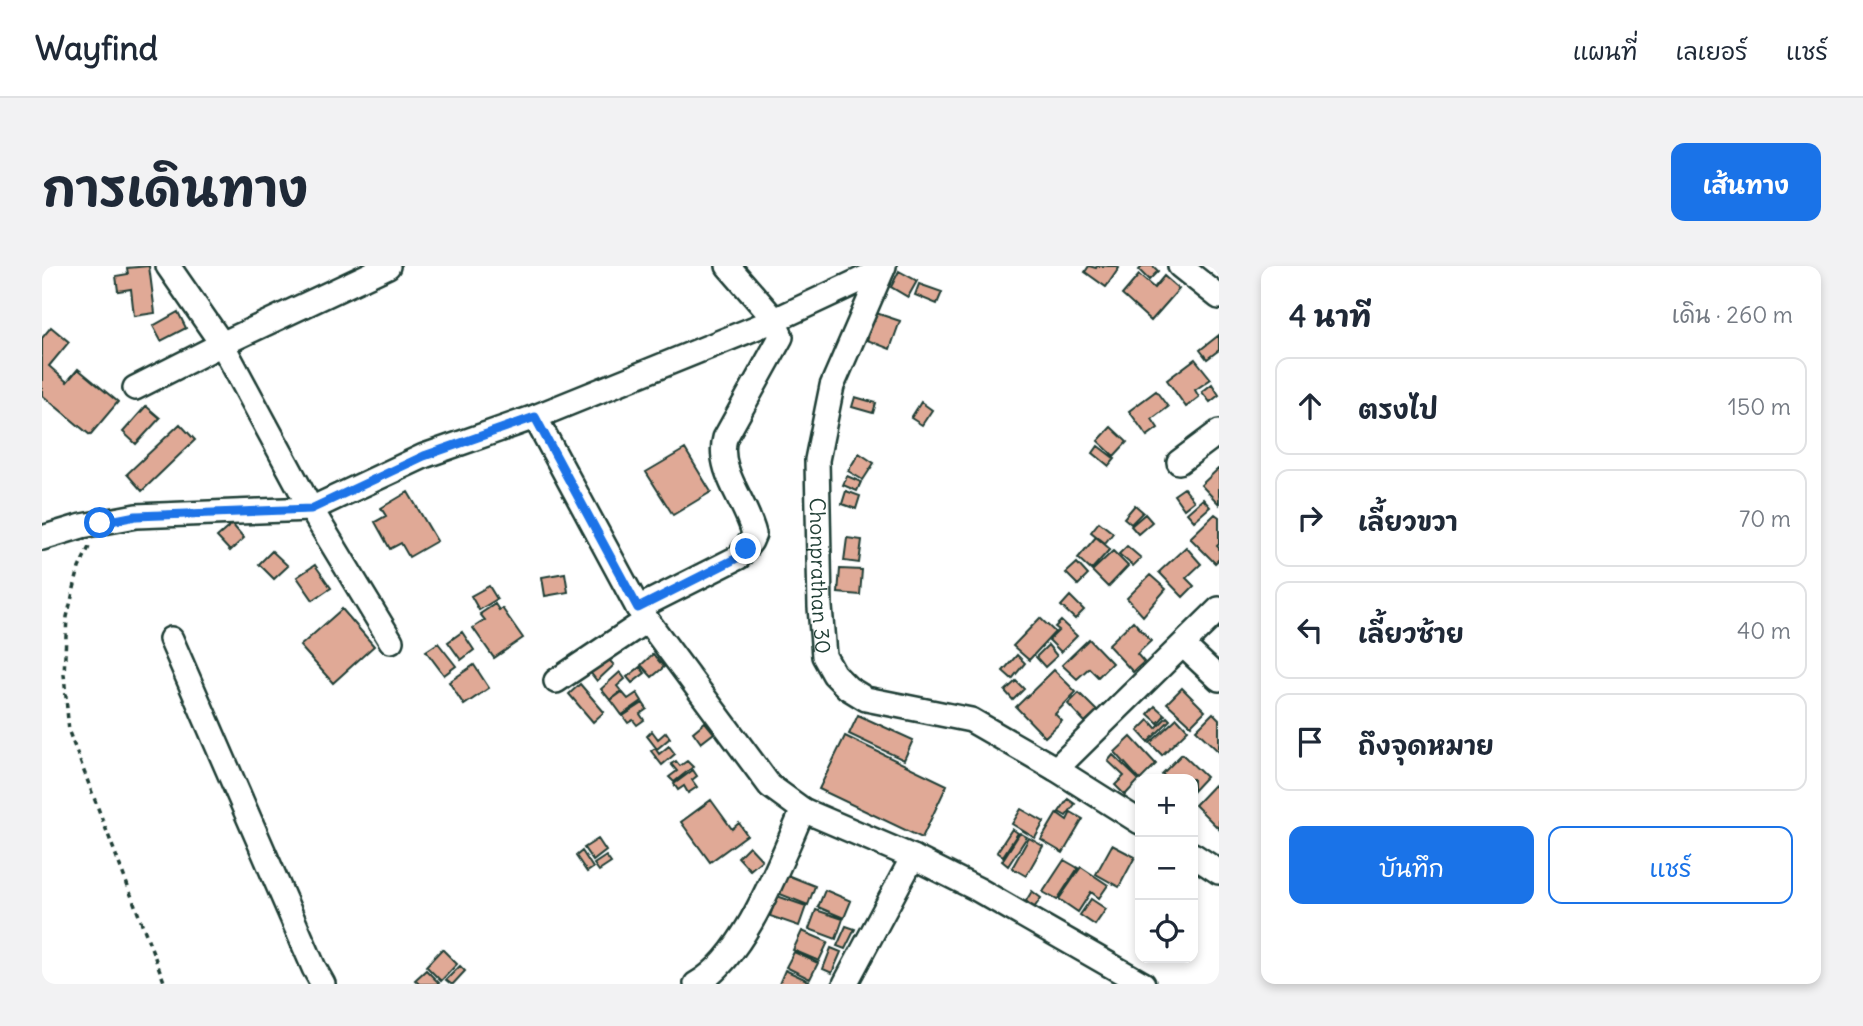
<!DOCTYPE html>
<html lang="th">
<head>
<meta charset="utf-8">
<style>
  body { margin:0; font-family:Delius,"Playpen Sans Thai",sans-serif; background:#f2f2f3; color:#1f2937 }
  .controls { position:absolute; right:21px; bottom:21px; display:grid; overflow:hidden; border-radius:14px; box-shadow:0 4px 10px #0003 }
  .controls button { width:63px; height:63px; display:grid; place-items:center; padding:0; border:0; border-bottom:2px solid #e0e1e3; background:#fff; color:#1f2937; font:35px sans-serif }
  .stop { position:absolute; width:21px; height:21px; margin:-16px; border:5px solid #1a73e8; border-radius:50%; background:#fff }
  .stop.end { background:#1a73e8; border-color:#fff; box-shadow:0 2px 7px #0008 }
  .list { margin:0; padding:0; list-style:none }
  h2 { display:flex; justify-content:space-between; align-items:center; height:91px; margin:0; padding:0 28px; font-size:30px }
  h2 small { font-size:23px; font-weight:400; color:#747a83 }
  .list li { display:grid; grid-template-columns:46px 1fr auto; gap:21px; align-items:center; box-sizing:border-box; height:98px; margin:0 14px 14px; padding:0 14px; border:2px solid #e0e1e3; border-radius:14px }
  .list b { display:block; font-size:26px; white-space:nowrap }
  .list em { font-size:23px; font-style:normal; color:#747a83 }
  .actions { display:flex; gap:14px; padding:21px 28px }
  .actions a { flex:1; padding:16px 0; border:2px solid #1a73e8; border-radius:14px; text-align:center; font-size:24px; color:#1a73e8 }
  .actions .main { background:#1a73e8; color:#fff }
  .icon { flex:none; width:38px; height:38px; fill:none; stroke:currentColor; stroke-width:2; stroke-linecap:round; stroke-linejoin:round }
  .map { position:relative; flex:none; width:1177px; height:718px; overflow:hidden; border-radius:14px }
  header { display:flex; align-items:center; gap:42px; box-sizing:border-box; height:98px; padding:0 35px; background:#fff; border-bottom:2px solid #e0e1e3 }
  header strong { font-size:33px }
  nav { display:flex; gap:38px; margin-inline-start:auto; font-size:24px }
  .intro { display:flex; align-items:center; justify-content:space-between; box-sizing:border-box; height:168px; padding:0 42px }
  h1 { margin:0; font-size:49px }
  .button { padding:18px 32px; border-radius:14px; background:#1a73e8; color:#fff; font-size:24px; font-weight:700 }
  main { display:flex; gap:42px; padding:0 42px }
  aside { flex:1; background:#fff; border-radius:14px; box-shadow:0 4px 10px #0003 }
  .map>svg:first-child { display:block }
  .building { fill:#e0a996; stroke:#1f3d34; stroke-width:2 }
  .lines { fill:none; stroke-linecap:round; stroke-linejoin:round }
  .street-casing { stroke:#1f3d34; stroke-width:28 }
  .path { stroke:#1f3d34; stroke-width:3.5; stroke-dasharray:5 5; stroke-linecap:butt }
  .street { stroke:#fff; stroke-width:23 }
  .route { stroke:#1a73e8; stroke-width:9 }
  .labels { text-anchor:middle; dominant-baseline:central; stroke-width:6; stroke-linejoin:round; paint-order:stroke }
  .street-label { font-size:21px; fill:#1f3d34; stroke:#fff }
</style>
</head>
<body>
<header>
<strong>Wayfind</strong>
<nav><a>แผนที่</a><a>เลเยอร์</a><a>แชร์</a></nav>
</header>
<div class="intro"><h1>การเดินทาง</h1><a class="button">เส้นทาง</a></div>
<main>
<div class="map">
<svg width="1177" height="718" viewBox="0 0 1177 718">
  <rect width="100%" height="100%" fill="#fff"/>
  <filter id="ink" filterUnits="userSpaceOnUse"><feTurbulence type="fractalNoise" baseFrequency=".0143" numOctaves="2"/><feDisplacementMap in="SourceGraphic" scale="14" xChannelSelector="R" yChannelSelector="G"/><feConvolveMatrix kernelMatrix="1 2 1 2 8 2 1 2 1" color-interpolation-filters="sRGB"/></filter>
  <g filter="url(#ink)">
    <path class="building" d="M107 0 113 47 92 50 89 23 76 25 74 10 86 8 85 2Z
      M1047 0 1054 2 1055 0H1074L1077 2 1064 21 1043 6Z
      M1101 0H1111L1116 5 1107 14 1097 4Z
      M857 5 875 15 866 31 849 21Z
      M1097 9 1112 22 1122 10 1137 23 1109 55 1080 29Z
      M877 18 900 26 895 38 873 29Z
      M136 46 144 62 119 75 111 60Z
      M834 47 858 55 848 83 825 74Z
      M9 61 27 76 7 100 25 116 36 103 76 136 48 169 0 129V72Z
      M1177 69V84L1165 93 1158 84Z
      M1153 93 1169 113 1153 124 1157 131 1144 141 1125 114Z
      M1170 118 1177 129 1168 136 1160 126Z
      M1114 125 1126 141 1110 153 1116 162 1105 170 1087 145Z
      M813 131 834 137 831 147 810 141Z
      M879 136 890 144 880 159 869 152Z
      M104 140 118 152 94 178 81 166Z
      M138 158 153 174 100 225 85 208Z
      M1069 161 1085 176 1072 190 1056 175Z
      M1056 180 1073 193 1067 200 1051 187Z
      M643 183 669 226 631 249 604 206Z
      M817 187 832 197 821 214 806 205Z
      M1176 203H1177V238L1159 219Z
      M805 210 819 216 815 225 801 219Z
      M1142 222 1152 235 1142 243 1132 229Z
      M804 225 818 230 814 243 800 238Z
      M366 226 395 275 367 291 359 277 348 283 333 256 344 250 339 242Z
      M1161 233 1168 241 1152 255 1145 247Z
      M1093 239 1101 246 1089 258 1082 252Z
      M1103 248 1110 256 1096 268 1089 260Z
      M1173 248 1177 251V278L1175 280 1177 282V293L1173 297 1148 272Z
      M1057 256 1071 267 1063 277 1049 266Z
      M190 258 202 272 188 285 175 271Z
      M1054 271 1068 283 1049 304 1036 292Z
      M805 272 820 274 817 297 802 295Z
      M1085 280 1099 292 1091 300 1077 288Z
      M1144 281 1159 298 1144 312 1152 320 1141 331 1117 306Z
      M230 285 246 300 232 313 217 298Z
      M1071 285 1086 300 1066 321 1050 305Z
      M1035 297 1046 309 1036 319 1024 307Z
      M273 299 289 322 271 334 255 311Z
      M798 303 820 304 818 329 796 327Z
      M523 307 526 326 503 330 500 311Z
      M1108 309 1124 323 1101 350 1085 332Z
      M447 320 455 333 437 344 429 330Z
      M1028 330 1042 344 1033 353 1019 340Z
      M453 338 457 344 460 342 481 372 452 392 431 362 443 354 438 348Z
      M300 343 332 380 291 417 258 380Z
      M998 352 1013 366 987 394 971 380Z
      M1019 355 1035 370 1019 386 1007 374 1017 364 1013 361Z
      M1091 355 1109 375 1095 388 1102 396 1091 406 1066 379Z
      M420 366 432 384 419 394 406 376Z
      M1047 373 1070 397 1056 411 1047 402 1035 413 1020 399Z
      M396 377 414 400 402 409 384 385Z
      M1006 379 1015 390 1003 401 994 391Z
      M611 388 622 401 610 411 599 399Z
      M975 389 983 397 970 413 961 405Z
      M564 391 572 399 555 415 548 406Z
      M432 399 447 422 422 439 407 416Z
      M598 401 603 407 590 417 585 411Z
      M1012 404 1034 426 1013 448 1020 455 1003 471 974 441Z
      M578 406 583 413 575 420 579 425 568 434 559 423Z
      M974 415 982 423 971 434 963 425Z
      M538 418 562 446 551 456 527 428Z
      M1140 422 1163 445 1149 459 1125 437Z
      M580 426 586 433 595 427 600 435 580 449 569 434Z
      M1037 427 1055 445 1043 456 1026 438Z
      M601 437 605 443 598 448 602 454 595 459 591 454 586 457 581 450Z
      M1113 440 1123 449 1116 457 1106 448Z
      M1171 447 1177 453V486L1154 464Z
      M816 449 871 474 862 494 807 468Z
      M1125 451 1128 454 1106 476 1096 465 1107 454 1114 462Z
      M1135 452 1146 464 1120 489 1108 477Z
      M663 456 672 467 659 477 651 466Z
      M610 465 616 473 624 466 628 472 615 483 605 470Z
      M803 470 905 519 880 572 777 523Z
      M1089 471 1114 498 1098 514 1073 486Z
      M627 480 633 488 620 499 609 485 613 482 617 488Z
      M1140 488 1164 511 1151 525V513H1126L1120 508Z
      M1071 489 1097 514 1083 529 1073 519 1082 510 1066 495Z
      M634 495 638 500 645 495 651 501 632 516 627 511 635 505 629 498Z
      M651 504 655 510 650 514 655 521 646 527 642 520 636 524 632 518Z
      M1172 519 1177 524V563L1153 539Z
      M1026 533 1033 538 1024 550 1017 546Z
      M669 534 690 563 697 557 705 569 668 596 639 556Z
      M979 543 1002 556 993 572 970 558Z
      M1029 546 1041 553 1021 587 999 574 1015 547 1025 554Z
      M970 563 976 567 961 590 955 586Z
      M978 567 985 571 966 600 960 595Z
      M987 572 1001 580 984 610 970 602Z
      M556 573 564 585 551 595 542 582Z
      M1070 579 1093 591 1077 621 1054 608Z
      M707 580 720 594 708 604 696 591Z
      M540 585 551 602 545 606 534 590Z
      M564 590 569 597 557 605 552 598Z
      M1022 594 1036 602 1015 634 1001 626Z
      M1039 601 1066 619 1057 632 1049 626 1036 646 1017 633Z
      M745 609 773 620 766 639 738 628Z
      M783 624 809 635 802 652 776 641Z
      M990 625 999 632 992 642 984 635Z
      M735 630 764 640 757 660 728 650Z
      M1049 633 1064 643 1053 659 1038 649Z
      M774 644 801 653 794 673 767 663Z
      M804 660 813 663 803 683 795 680Z
      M760 665 786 676 777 695 751 684Z
      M789 682 799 686 790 707 781 703Z
      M400 683 415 698 399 715 384 700Z
      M752 686 776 697 768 713 744 701Z
      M418 700 423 705 411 718H409L404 714Z
      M384 704 397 717 396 718H377L373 714Z
      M743 704 767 715 766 718H737Z"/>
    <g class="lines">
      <defs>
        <g id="street">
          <path d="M126 0 180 78 269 243 349 375"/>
          <path id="s1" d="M842 0 790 120 775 194 778 341 782 390 792 408 806 422 824 433 929 454 1014 503 1098 556"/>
          <path d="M1138 0 1177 31"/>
          <path d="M93 122 180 78 346 0"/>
          <path d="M493 151 596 342 728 520 761 544 871 591 935 623 1101 718"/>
          <path d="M1137 196 1177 166"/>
          <path d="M0 272 40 260 94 250 269 243 382 190 493 151 733 54 840 4"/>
          <path d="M596 342 697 291 709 275 712 268C705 237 674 204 683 172L739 71 733 54 686 0"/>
          <path d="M129 373 272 702 281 718"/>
          <path d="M1141 379 1177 413"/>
          <path d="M514 415 605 354"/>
          <path d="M1014 503 1177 343"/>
          <path d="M1151 589 1177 606"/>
          <path d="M654 718C704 691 738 595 761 544"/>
          <path d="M803 718 871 591"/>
        </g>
      </defs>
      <use href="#street" class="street-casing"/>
      <path class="path" d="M47 281 37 302 25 351 22 408 27 466 123 718"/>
      <use href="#street" class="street"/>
    </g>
  </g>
  <g class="lines" filter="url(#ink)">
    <path class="route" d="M58 257 94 250 269 243 382 190 493 151 596 342 697 291 704 283"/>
  </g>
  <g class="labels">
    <g class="street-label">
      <text stroke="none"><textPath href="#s1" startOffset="322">Chonprathan 30</textPath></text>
    </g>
  </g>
</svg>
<div class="controls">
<button>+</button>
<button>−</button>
<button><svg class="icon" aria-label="locate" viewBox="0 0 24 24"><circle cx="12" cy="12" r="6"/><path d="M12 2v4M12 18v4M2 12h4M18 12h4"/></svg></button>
</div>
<div class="stop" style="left:58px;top:257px"></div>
<div class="stop end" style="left:704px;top:283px"></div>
</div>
<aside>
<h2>4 นาที<small>เดิน · 260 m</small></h2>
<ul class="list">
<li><svg class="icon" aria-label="ahead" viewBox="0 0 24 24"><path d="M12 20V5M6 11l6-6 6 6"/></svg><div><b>ตรงไป</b></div><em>150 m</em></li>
<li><svg class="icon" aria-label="right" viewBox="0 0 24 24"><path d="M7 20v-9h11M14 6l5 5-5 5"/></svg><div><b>เลี้ยวขวา</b></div><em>70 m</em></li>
<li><svg class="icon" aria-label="left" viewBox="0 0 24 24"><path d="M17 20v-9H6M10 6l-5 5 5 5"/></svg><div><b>เลี้ยวซ้าย</b></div><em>40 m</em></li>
<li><svg class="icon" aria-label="arrive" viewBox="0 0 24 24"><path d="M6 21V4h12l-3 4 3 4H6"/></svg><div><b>ถึงจุดหมาย</b></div></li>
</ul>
<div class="actions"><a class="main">บันทึก</a><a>แชร์</a></div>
</aside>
</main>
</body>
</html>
